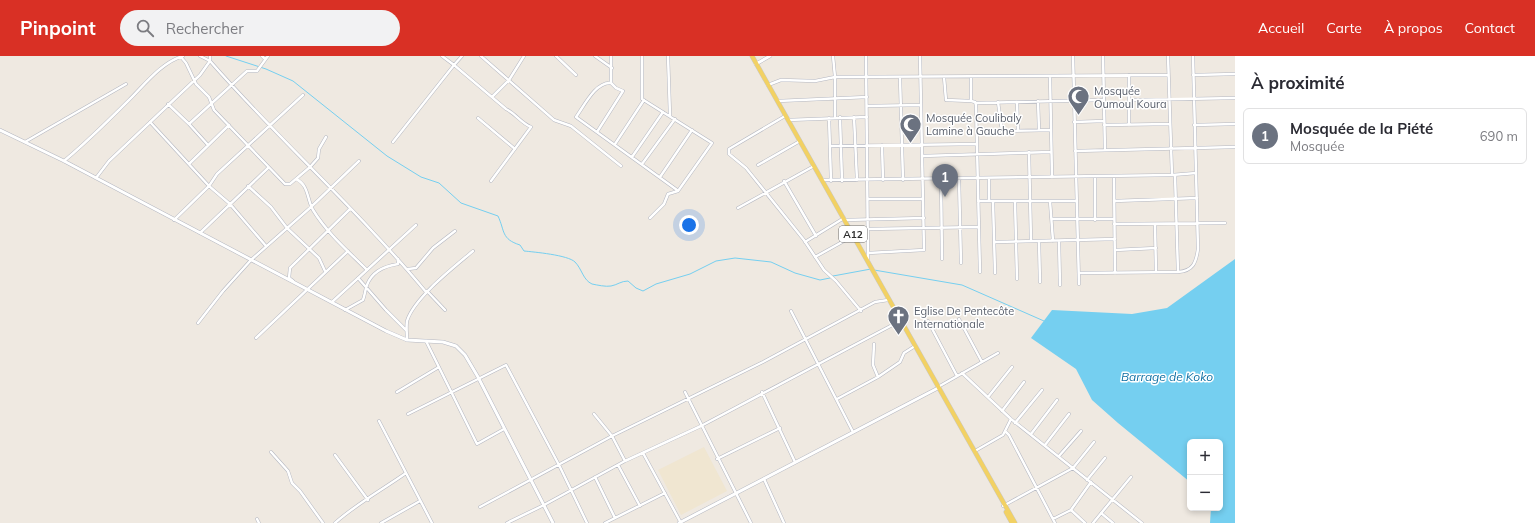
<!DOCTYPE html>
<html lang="fr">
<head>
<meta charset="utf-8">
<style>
  body { margin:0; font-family:Mulish,sans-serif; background:#f2f2f3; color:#2b2b33 }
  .controls { position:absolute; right:12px; bottom:12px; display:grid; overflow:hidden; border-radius:6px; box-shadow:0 2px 6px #0003 }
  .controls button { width:36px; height:36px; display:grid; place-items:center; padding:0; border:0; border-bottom:1px solid #e1e1e2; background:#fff; color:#2b2b33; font:20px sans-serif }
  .you { position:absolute; left:689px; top:169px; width:14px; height:14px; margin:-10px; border:3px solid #fff; border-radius:50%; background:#1a73e8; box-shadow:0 0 0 6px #1a73e833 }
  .badge { display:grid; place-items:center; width:26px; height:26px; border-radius:50%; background:#d93025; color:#fff; font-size:13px; font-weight:700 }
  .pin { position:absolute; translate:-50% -33px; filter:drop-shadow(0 1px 2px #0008) }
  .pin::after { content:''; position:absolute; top:21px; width:14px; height:12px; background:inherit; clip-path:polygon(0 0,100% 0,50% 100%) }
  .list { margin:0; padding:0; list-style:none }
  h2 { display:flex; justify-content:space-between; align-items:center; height:52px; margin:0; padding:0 16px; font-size:17px }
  h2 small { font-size:13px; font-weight:400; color:#7c7c81 }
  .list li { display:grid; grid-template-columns:26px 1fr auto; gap:12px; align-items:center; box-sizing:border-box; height:56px; margin:0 8px 8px; padding:0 8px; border:1px solid #e1e1e2; border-radius:6px }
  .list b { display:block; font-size:15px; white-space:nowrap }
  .list p { margin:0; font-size:13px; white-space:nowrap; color:#7c7c81 }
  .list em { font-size:13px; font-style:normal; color:#7c7c81 }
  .icon { flex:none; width:22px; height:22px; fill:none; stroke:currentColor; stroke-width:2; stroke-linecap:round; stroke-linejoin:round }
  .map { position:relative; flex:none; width:1235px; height:467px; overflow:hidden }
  header { display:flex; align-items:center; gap:24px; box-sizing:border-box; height:56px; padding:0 20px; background:#d93025; color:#fff }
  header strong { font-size:19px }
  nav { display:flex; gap:22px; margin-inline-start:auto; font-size:14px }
  .search { width:280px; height:36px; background:#f2f2f3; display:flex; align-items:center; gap:10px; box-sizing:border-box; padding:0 14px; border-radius:22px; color:#7c7c81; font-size:15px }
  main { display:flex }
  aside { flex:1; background:#fff }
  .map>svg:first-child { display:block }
  .education { fill:#f0e6d1 }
  .water { fill:#75cff0 }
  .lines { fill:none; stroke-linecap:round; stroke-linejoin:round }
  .stream { stroke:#75cff0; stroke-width:1 }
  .minor-casing { stroke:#b4b7c1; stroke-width:3.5 }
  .tertiary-casing { stroke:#b4b7c1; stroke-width:4 }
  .primary-casing { stroke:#c9c9c9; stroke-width:5 }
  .minor { stroke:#fff; stroke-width:2.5 }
  .tertiary { stroke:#fff; stroke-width:3 }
  .primary { stroke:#f2d163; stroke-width:4 }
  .labels { text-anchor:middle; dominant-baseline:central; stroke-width:3; stroke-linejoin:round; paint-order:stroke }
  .shield { fill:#fff; stroke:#6d6d6d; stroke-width:1 }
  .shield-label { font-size:10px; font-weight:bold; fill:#2e2e2e }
  .worship-label { font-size:11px; fill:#5b616d; stroke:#fff; text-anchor:start }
  .water-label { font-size:12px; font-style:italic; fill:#0d6fa3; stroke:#fff }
</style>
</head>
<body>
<header>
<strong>Pinpoint</strong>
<div class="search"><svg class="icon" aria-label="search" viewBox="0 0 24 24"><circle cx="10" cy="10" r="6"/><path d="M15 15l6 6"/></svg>Rechercher</div>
<nav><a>Accueil</a><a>Carte</a><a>À propos</a><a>Contact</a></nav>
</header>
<main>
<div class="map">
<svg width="1235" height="467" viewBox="0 0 1235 467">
  <rect width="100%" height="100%" fill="#efe9e1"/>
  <path class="education" d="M704 391 727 435 681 459 658 414Z"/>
  <path class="water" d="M1235 203V467H1210L1211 452H1220V386H1190V426L1118 367 1092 344 1076 313 1031 282 1052 254 1132 258 1167 252Z"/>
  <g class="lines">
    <path class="stream" d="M226 0 266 13 293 25 387 100 421 121 439 127 461 147 498 160C505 175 501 183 520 189L524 195C534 196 568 199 575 206 582 213 583 224 592 228 597 229 606 231 611 230 617 229 621 225 628 225L636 232 643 235 656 228 690 218 716 205 735 202 771 206 795 217 820 224 830 222
      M874 214 962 229 1044 265
      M833 220 871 213"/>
    <defs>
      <path id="minor" d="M200 0 210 5C279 84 359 155 426 236
        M262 0 265 3
        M462 0 454 9 506 53C516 58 521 67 531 71L491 125
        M481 0 554 64 571 70 621 110
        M556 0 576 19
        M595 0 612 12
        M642 0V43L712 87 678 135 668 138 664 148 650 162
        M668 0 670 59
        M833 0 835 21V61
        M866 0 868 205
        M1073 0 1079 228
        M1103 0 1105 94
        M1168 0 1172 119
        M181 1 186 7 196 28 209 41 214 54 285 128H290L310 111 318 102 319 93 326 81
        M1129 19V69
        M1193 19 1235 18
        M1050 20 1052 121
        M944 21 946 44 971 45
        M971 21V45L975 46 976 49 980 216
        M900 22 903 124
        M611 27C596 25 584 50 576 61L677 134
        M768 29 781 24 815 25 835 21 1168 19
        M492 41 509 24 524 0
        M1130 44 1235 42
        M778 45 867 41
        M1038 45 1039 74
        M998 46 1002 75 1051 74
        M1017 46 1018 75
        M976 47 1103 44
        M168 48 189 68
        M867 50 921 49
        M785 60 729 93V98L746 112 804 184 824 214 836 225 861 255
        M840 61 842 125
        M854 61 857 124
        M478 62 515 93
        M829 62 831 125
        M788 64 867 61
        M150 66 209 130 230 148 266 190
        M1074 66 1104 65
        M1104 69 1170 68
        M1194 69 1235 68
        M597 76 623 35 616 32 611 27V0
        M25 86 126 28
        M393 86 454 9 442 0
        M615 88 644 44
        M208 89 189 68 247 15H257L268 0
        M882 89 883 124
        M830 90 977 88
        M1075 95 1235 91
        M1029 96 1031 185
        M922 100 1051 96
        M632 101 663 56
        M64 105C87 86 108 65 129 44 145 28 162 6 183 0
        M189 108 229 69
        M642 108 675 63
        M758 109 800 85
        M1114 120 1115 217
        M660 121 692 74
        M1095 121V164
        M96 122 109 105 200 19 210 5V0
        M296 123C309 129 307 144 313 154 327 177 348 195 367 214
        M941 123 942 203
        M959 123 961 207
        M822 124 1172 119 1196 117
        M784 125 816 180
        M248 130 271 151 287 172 319 202 325 215
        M868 143H923
        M978 145H1076
        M989 145V122
        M993 145 995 217
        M1015 145 1017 223
        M1050 145 1053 185
        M1114 145 1197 142
        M738 152 814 110
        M1052 163H1114
        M174 164 209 130 217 118 303 39
        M845 164 924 162
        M1114 168 1225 167
        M1155 168 1156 216
        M868 173 979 171
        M200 177 268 112
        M1039 185 1040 226
        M1059 185 1060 229
        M805 186 844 162
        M995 186 1115 183
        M1115 194 1156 192
        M868 197 924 194 920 0
        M815 201 853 180
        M408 213 416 212 433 192 455 175
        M1178 216C1193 215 1196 207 1198 193L1193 0
        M1079 217 1178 216 1175 119
        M358 222 386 254 406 274
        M293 225 289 222 290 212 350 153
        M427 235 445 254
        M332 246 416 169
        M345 254 363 244C365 239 365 234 367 229 372 215 385 210 398 208V203
        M791 255 853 376
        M959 263 982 306
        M928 265 957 320
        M198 267 223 235 251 204 311 151 359 105
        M256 282 348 195
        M407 284C407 278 406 271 407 265 414 242 454 211 473 195
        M426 285 477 388 504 373
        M874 288 873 309 878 321
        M962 317 1011 363 1142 467
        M938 331 998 297
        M397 336 439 311
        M685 336 751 467
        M762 336 795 406
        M988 341 1012 311
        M837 343 878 321 900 306 904 297 915 290
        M1002 355 1024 326
        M408 358 506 309 559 409 587 467
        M594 358 612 380 625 405
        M379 365 432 467
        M1015 367 1042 334
        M1005 375 1009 379 1055 467
        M1031 378 1057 344
        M1045 389 1069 358
        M975 395 1003 379 1011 363
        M271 396 288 415 292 427 300 435 323 467
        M643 397 681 467
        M335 399 368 444
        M1059 400 1081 375
        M717 403 780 372
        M618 409 640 450
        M595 421 615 462
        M764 423 784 467
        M1087 424 1105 402
        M1003 450 1073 412 1094 386
        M480 451 612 380 763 306 875 246 888 244
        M1071 454 1085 467
        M1101 457 1113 467
        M257 463 259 467
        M1053 463 1071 454 1091 426
        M335 467C356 448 382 434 406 417
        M381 467 420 445
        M507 467 544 449 625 405 701 370 900 265
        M605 467 665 437
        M1093 467 1131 421"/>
      <path id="tertiary" d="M756 8 770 0
        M0 74 64 105 386 275 407 284 443 286 456 290 465 299 478 321 553 467
        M679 467 938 332"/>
      <path id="primary" d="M752 0 1015 467
        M1006 456 1012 467"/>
    </defs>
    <use href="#minor" class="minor-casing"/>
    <use href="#tertiary" class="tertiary-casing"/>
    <use href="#primary" class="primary-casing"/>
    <use href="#minor" class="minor"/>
    <use href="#tertiary" class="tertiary"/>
    <use href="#primary" class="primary"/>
  </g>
  <defs>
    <symbol id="mosque-pin" viewBox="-11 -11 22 30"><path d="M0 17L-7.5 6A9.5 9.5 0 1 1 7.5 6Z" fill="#6b7280" stroke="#fff"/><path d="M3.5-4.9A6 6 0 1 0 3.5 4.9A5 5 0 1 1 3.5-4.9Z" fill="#fff"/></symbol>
    <symbol id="church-pin" viewBox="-11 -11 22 30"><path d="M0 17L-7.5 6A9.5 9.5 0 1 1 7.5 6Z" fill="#6b7280" stroke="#fff"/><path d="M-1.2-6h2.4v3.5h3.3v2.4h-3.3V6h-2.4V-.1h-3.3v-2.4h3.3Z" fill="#fff"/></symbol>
  </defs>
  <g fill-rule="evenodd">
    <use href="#mosque-pin" x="1066" y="28" width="25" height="34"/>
    <use href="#mosque-pin" x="898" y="56" width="25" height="34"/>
    <use href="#church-pin" x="886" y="248" width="25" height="34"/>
  </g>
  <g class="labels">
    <rect class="shield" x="839" y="170" width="28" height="16" rx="3"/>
    <g class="shield-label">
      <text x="853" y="178">A12</text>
    </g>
    <g class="worship-label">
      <text x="1094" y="35">Mosquée<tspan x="1094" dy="13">Oumoul Koura</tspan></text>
      <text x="926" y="62">Mosquée Coulibaly<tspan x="926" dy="13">Lamine à Gauche</tspan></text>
      <text x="914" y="255">Eglise De Pentecôte<tspan x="914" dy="13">Internationale</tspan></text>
    </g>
    <g class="water-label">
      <text x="1167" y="320">Barrage de Koko</text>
    </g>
  </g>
</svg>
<div class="controls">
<button>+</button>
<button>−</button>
</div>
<div class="you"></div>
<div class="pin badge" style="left:945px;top:141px;background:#6b7280">1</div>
</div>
<aside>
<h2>À proximité<small></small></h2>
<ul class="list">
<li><span class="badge" style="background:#6b7280">1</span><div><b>Mosquée de la Piété</b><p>Mosquée</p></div><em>690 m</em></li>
</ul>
</aside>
</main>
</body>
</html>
